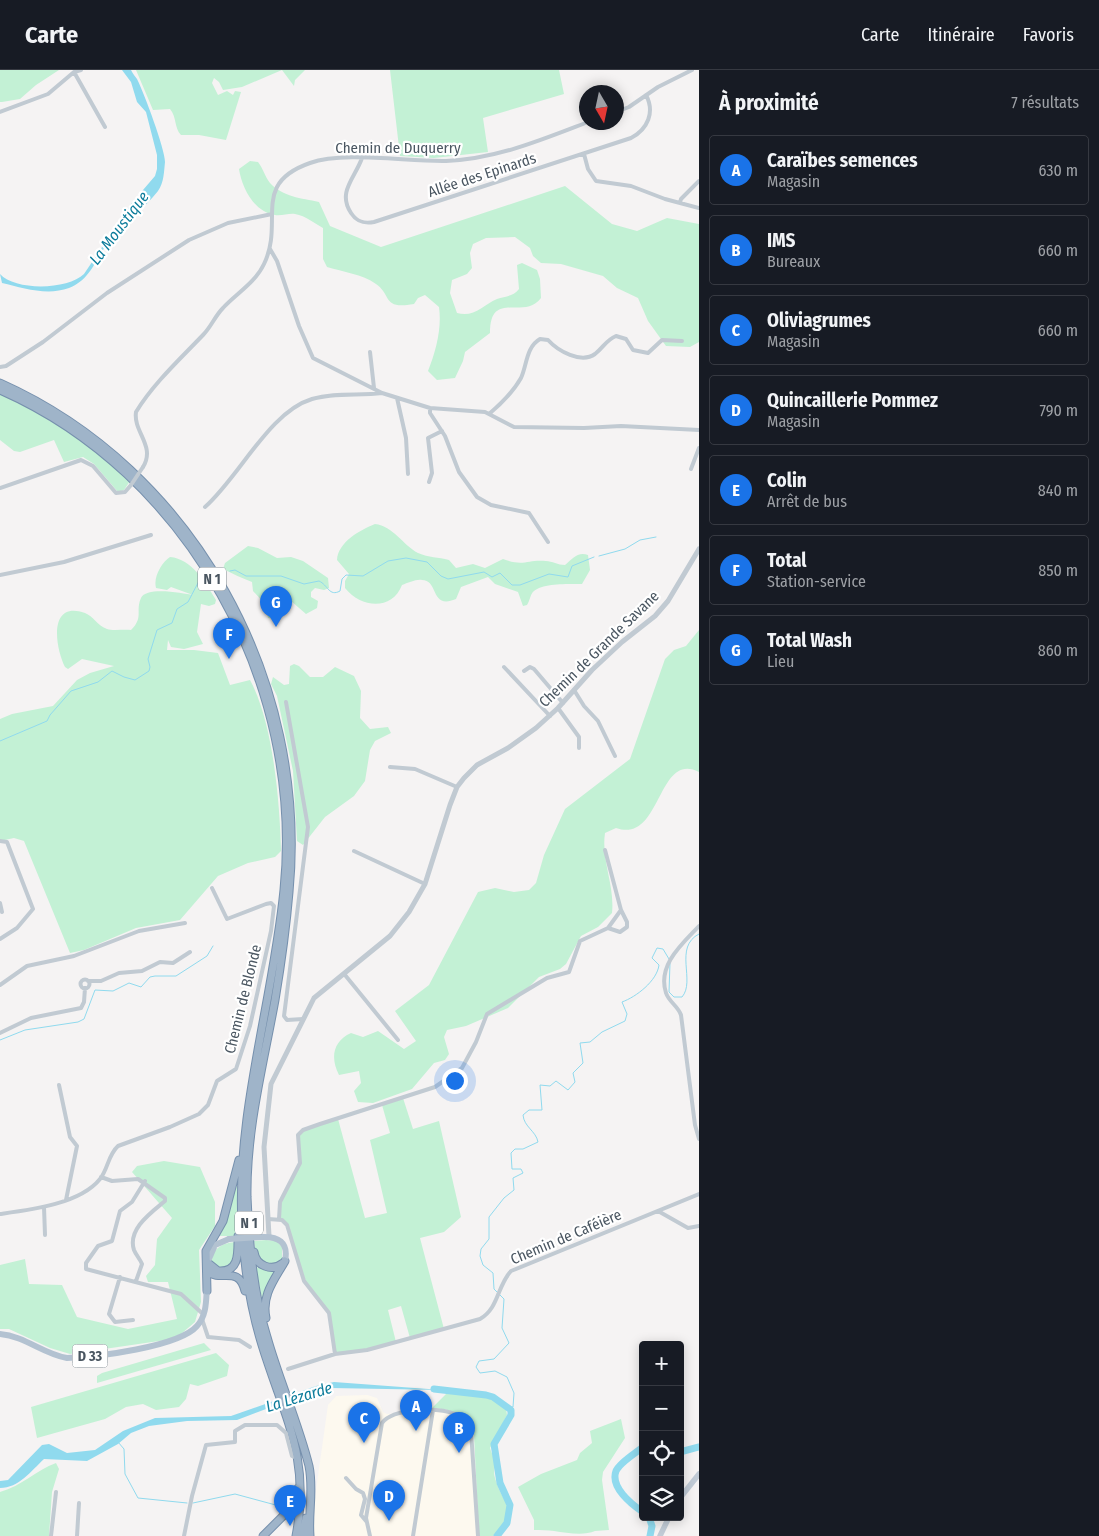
<!DOCTYPE html>
<html lang="fr">
<head>
<meta charset="utf-8">
<style>
  body { margin:0; font-family:"Fira Sans Condensed",sans-serif; background:#242831; color:#f1f3f6 }
  .controls { position:absolute; right:15px; bottom:15px; display:grid; overflow:hidden; border-radius:5px; box-shadow:0 2px 12px #0003 }
  .controls button { width:45px; height:45px; display:grid; place-items:center; padding:0; border:0; border-bottom:1px solid #363941; background:#171b24; color:#f1f3f6; font:25px sans-serif }
  .compass { position:absolute; left:579px; top:15px; width:45px; height:45px; border-radius:50%; background:#171b24; box-shadow:0 2px 12px #0003; rotate:171deg }
  .you { position:absolute; left:454px; top:1010px; width:18px; height:18px; margin:-12px; border:4px solid #fff; border-radius:50%; background:#1a73e8; box-shadow:0 0 0 8px #1a73e833 }
  .badge { display:grid; place-items:center; width:32px; height:32px; border-radius:50%; background:#1a73e8; color:#fff; font-size:16px; font-weight:700 }
  .pin { position:absolute; translate:-50% -41px; filter:drop-shadow(0 1px 2px #0008) }
  .pin::after { content:''; position:absolute; top:26px; width:18px; height:15px; background:inherit; clip-path:polygon(0 0,100% 0,50% 100%) }
  .list { margin:0; padding:0; list-style:none }
  h2 { display:flex; justify-content:space-between; align-items:center; height:65px; margin:0; padding:0 20px; font-size:21px }
  h2 small { font-size:16px; font-weight:400; color:#9ea1a6 }
  .list li { display:grid; grid-template-columns:32px 1fr auto; gap:15px; align-items:center; box-sizing:border-box; height:70px; margin:0 10px 10px; padding:0 10px; border:1px solid #363941; border-radius:5px }
  .list b { display:block; font-size:19px; white-space:nowrap }
  .list p { margin:0; font-size:16px; white-space:nowrap; color:#9ea1a6 }
  .list em { font-size:16px; font-style:normal; color:#9ea1a6 }
  .icon { flex:none; width:28px; height:28px; fill:none; stroke:currentColor; stroke-width:2; stroke-linecap:round; stroke-linejoin:round }
  .map { position:relative; flex:none; width:699px; height:1466px; overflow:hidden }
  header { display:flex; align-items:center; gap:30px; box-sizing:border-box; height:70px; padding:0 25px; background:#171b24; border-bottom:1px solid #363941 }
  header strong { font-size:24px }
  nav { display:flex; gap:28px; margin-inline-start:auto; font-size:18px }
  main { display:flex }
  aside { flex:1; background:#171b24 }
  .map>svg:first-child { display:block }
  .commercial { fill:#fdf9ef }
  .green { fill:#c3f1d5 }
  .water { fill:#90daee }
  .lines { fill:none; stroke-linecap:round; stroke-linejoin:round }
  .stream { stroke:#90daee; stroke-width:1 }
  .river { stroke:#90daee; stroke-width:7 }
  .trunk-casing { stroke:#7690ad; stroke-width:9 }
  .minor { stroke:#c1cad2; stroke-width:4 }
  .tertiary { stroke:#c1cad2; stroke-width:5 }
  .secondary { stroke:#c1cbd6; stroke-width:5.5 }
  .primary { stroke:#b3c2d1; stroke-width:6 }
  .trunk { stroke:#9fb4c9; stroke-width:7 }
  .minor-bridge { stroke:#c1cad2; stroke-width:4 }
  .primary-bridge { stroke:#b3c2d1; stroke-width:6 }
  .labels { text-anchor:middle; dominant-baseline:central; stroke-width:4.5; stroke-linejoin:round; paint-order:stroke }
  .shield { fill:#fff; stroke:#808990; stroke-width:1 }
  .shield-label { font-size:14px; font-weight:bold; fill:#4a5661 }
  .street-label { font-size:15px; fill:#4a5661; stroke:#fff }
  .water-label { font-size:16px; font-style:italic; fill:#0c7c9b; stroke:#fff }
</style>
</head>
<body>
<header>
<strong>Carte</strong>
<nav><a>Carte</a><a>Itinéraire</a><a>Favoris</a></nav>
</header>
<main>
<div class="map">
<svg width="699" height="1466" viewBox="0 0 699 1466">
  <rect width="100%" height="100%" fill="#f5f3f3"/>
  <path class="commercial" d="M367 1325 377 1328 383 1342 387 1344 433 1340 460 1346 471 1361 478 1466H312L315 1427 328 1335 336 1326Z"/>
  <path class="green" d="M0 0H59L36 15 20 29 2 32H0Z
    M136 0H305L295 10 294 16 282 0 242 17 223 20 219 12 214 8 212 13 218 25 227 21 233 25 235 21 241 22 226 70 199 65H181C174 58 177 47 170 39L153 40Z
    M390 0H559L564 24 483 48 488 82 434 88 400 86Z
    M250 91 258 92C263 98 265 107 270 113 283 127 301 128 319 132L330 156 381 177 565 116 612 154 637 161 667 148 699 154V272L690 277 666 276 648 251 638 228 617 218 603 206 561 194 541 193 533 186 530 178 515 167 486 168 473 174 470 183 472 198 467 204 452 210 450 223 457 243C474 248 483 235 497 229 505 226 513 227 519 219L517 195 522 193 537 200 540 209 541 228C524 251 490 219 490 263L465 282 463 291 455 308 437 310 428 301C436 281 442 258 439 237L425 225 418 228 414 234C382 240 392 225 376 214 362 204 343 202 327 197L323 189V158C314 153 306 146 295 144 289 143 282 146 275 145 254 142 242 118 239 99Z
    M0 323 34 341 86 372 130 411 124 420 118 422 94 394 83 387 64 392 54 370 20 382 14 381 0 370Z
    M375 454C393 456 403 475 418 483 429 488 438 487 449 490L456 498 473 494 485 498 503 489C524 497 528 489 546 491 552 491 558 495 565 495 572 489 578 481 588 485L590 500 582 514C570 514 543 513 534 521 530 524 530 531 527 535L523 536 518 522 495 514 488 507 461 517 456 529C430 540 439 510 422 510 416 509 408 513 402 515 392 541 361 538 345 518V511L349 504 337 490C338 472 360 460 375 454Z
    M248 476 258 478 277 488 291 487 303 491 328 508 329 518 324 520 315 518 311 522V527L318 531 317 538 306 544 291 531 284 536 277 549 268 548 266 535 253 521 252 512C242 508 233 504 223 499L225 493Z
    M170 487C192 489 205 512 216 530L215 534 209 536 201 534 197 562 203 574 184 579 171 577 168 570 167 580H194L218 583 230 615 250 610C273 652 280 733 281 781L275 787 248 793 218 806 180 850 136 858 84 880 70 883 24 771 14 768 0 771V649L12 644 53 636 77 610 90 603 114 596 82 589 68 599 65 597C55 577 48 530 85 543 93 546 98 556 107 559 113 561 124 559 131 560 144 547 135 541 141 528 146 516 183 523 193 525L171 517 167 520 156 518C153 507 162 492 170 487Z
    M699 560V702C657 680 662 774 616 758L605 763C601 790 615 816 612 843L598 857 581 866 566 894 560 899 539 907 508 938 466 956 447 960 444 967 449 984 445 990 434 993 412 1019 373 1033 358 1032 354 1021 361 1013 359 1001 339 1005C330 988 333 971 351 963L363 967 378 961 404 979 416 971 395 941 429 915 478 822 495 818 514 822 529 820 536 813 544 785 565 739 630 689 665 589 674 580 686 576Z
    M294 594 299 596 310 607H323L335 597 354 606 361 621 360 648 370 659 388 657 391 663 375 671 370 680 365 711 354 726 325 747 303 775 297 771 293 701 277 626 271 614 273 607 284 615 289 614 290 596Z
    M403 1028 413 1059 439 1051 461 1147 444 1162 420 1168 444 1259 410 1268 401 1236 388 1240 396 1272 367 1280 335 1284 329 1243 308 1218 287 1155 279 1149V1138L299 1096 298 1065 303 1060 338 1049 365 1148 387 1143 370 1070 390 1063 382 1035Z
    M164 1091 200 1097 215 1132V1156L199 1180 201 1232 195 1252 181 1264 166 1270 70 1284 50 1278 9 1259H0V1195L25 1189 29 1214 62 1215 77 1247 128 1259 177 1249 168 1212H148L146 1206 155 1195 157 1169 172 1148 132 1102 137 1096Z
    M237 1111V1166H218Z
    M266 1170 277 1171 282 1177V1191L274 1195H266L256 1185 254 1171Z
    M236 1172 231 1195 223 1200 212 1195C211 1179 221 1173 236 1172Z
    M256 1197 269 1201 278 1199 262 1229Z
    M204 1273 211 1280 97 1313V1306L102 1303Z
    M216 1283 229 1295 227 1306 198 1316 190 1314 186 1329 179 1337 156 1340 143 1334 126 1337 105 1349 37 1368 31 1337Z
    M456 1323 493 1329 506 1339 507 1345 490 1378C491 1382 494 1387 495 1392 495 1398 493 1402 495 1408 502 1434 522 1441 493 1466H479L474 1365C465 1345 454 1339 432 1338L446 1324Z
    M621 1349 625 1368 603 1402 602 1410 609 1460 595 1461C584 1466 567 1463 554 1461 548 1460 540 1460 534 1460V1450L518 1417 541 1404 577 1390 580 1383 592 1373 590 1361Z
    M56 1393 59 1399 52 1422 49 1466H0V1422C22 1416 36 1400 56 1393Z"/>
  <path class="water" d="M122 0H131C133 4 135 6 137 9 144 23 165 79 165 92 164 101 164 113 158 121 144 139 125 153 110 170 96 187 92 209 69 218 47 226 23 218 2 213L0 204C15 221 68 220 84 204L131 134 155 106 157 99V85L146 42 137 32 131 12Z
    M334 1312 442 1320 331 1318 306 1324 237 1350 187 1351 149 1356 131 1363 118 1374 87 1391 44 1389C31 1401 19 1418 0 1418V1411L8 1410 42 1375 49 1374 67 1383 95 1380 123 1361 155 1348 231 1346 316 1316Z"/>
  <g class="lines">
    <path class="stream" d="M599 486 625 479 640 470 656 467
      M230 501 235 500 246 506H281L304 514 319 511C328 515 329 527 340 521L342 509 346 505 363 506 388 491 406 488 427 492 441 506 448 509 484 502 492 507 500 503 512 515H520L549 504 568 507 572 496 594 487
      M0 671 47 651 50 645 71 621 98 612 112 601 124 607 135 610 149 601 150 597 148 589 157 560 172 553 177 539 188 532 199 511
      M670 893 669 922 674 927H682C696 911 673 877 699 864
      M0 970 25 960 78 952 84 949 95 920 113 921 129 913 141 917 150 907 155 906H176L207 886 213 876
      M509 1337H513L514 1323 507 1307 495 1301 480 1303 476 1297 479 1291 494 1289 509 1273 502 1258 504 1229 494 1219 493 1203 483 1195 480 1186 481 1179 489 1169V1147L504 1128 514 1120 513 1108 523 1103 521 1099H512L511 1083 515 1079H523L538 1072C536 1061 524 1057 523 1045L529 1040H542L540 1015 550 1016 556 1011 568 1020 575 1012 573 1003 583 993 580 973 590 972 602 962 625 951 627 944 622 932C636 927 657 911 659 895L652 888 657 878 663 879 669 889
      M118 1372 124 1379 125 1404 138 1428 187 1433
      M193 1433 235 1424 283 1437"/>
    <path class="river" d="M434 1319 486 1325 493 1327 511 1340V1345L494 1374 500 1413 510 1435 507 1453 497 1466
      M643 1377C636 1383 620 1392 616 1401 610 1417 631 1434 643 1442
      M680 1382 699 1377
      M649 1447 652 1456 650 1466"/>
    <defs>
      <path id="trunk" d="M0 313C195 400 309 612 289 822 286 858 281 894 275 930 263 996 246 1060 247 1127 249 1174 253 1222 267 1267 279 1310 298 1352 309 1396 314 1420 308 1442 310 1466
        M0 320C189 403 305 615 284 820 273 932 236 1042 242 1155 244 1196 250 1236 262 1275 284 1347 311 1387 296 1466
        M254 1182C256 1196 272 1202 283 1193
        M208 1193 218 1201C240 1203 238 1182 238 1166
        M208 1202C221 1212 239 1195 245 1221
        M207 1221 206 1181 223 1151 239 1090
        M266 1248C261 1225 275 1209 285 1191
        M263 1466 293 1436 298 1418
        M303 1466 306 1448"/>
    </defs>
    <use href="#trunk" class="trunk-casing"/>
    <path class="minor" d="M74 2 105 57
      M0 42 48 24 74 2 81 0
      M616 42 629 37 658 17 692 0
      M584 84 588 99 596 111 631 116 665 129 699 138
      M362 88C355 108 337 122 351 143 357 152 364 154 374 152L631 68C648 59 655 42 646 25
      M680 133 681 129 699 111
      M270 179 277 191 299 256 313 288 382 323 430 338 485 342 514 357 584 358 621 356 699 360
      M370 282 374 318
      M0 297 6 296 43 272 107 223 189 170 228 153 272 144
      M397 328 406 368 408 404
      M430 338V343L445 366 459 402 477 427 491 435 529 443 548 472
      M489 344C502 333 513 322 521 308 527 295 526 277 540 269L548 270C558 281 581 294 595 284 603 278 606 270 616 266L626 269 633 280 648 283 662 270 682 271
      M143 397C156 376 133 362 136 342 153 314 180 289 203 265 211 257 215 246 223 238 237 223 255 213 264 194 285 151 250 114 310 93 344 81 408 92 446 91 496 89 541 70 588 52
      M691 399 699 378
      M429 412 432 403 428 368 442 361
      M0 418 81 390 93 396 116 423 125 422 131 415
      M205 437C240 406 269 342 312 329 335 322 359 326 382 323
      M0 505 64 492 151 465
      M504 597 550 646
      M524 601 530 597 534 599 563 633
      M574 620 584 636 598 651 615 686
      M286 632 308 757 284 946 287 950 303 949
      M558 638 579 667V678
      M390 697 415 699 457 717
      M0 771 7 772 33 839 17 858 0 869
      M354 781 425 814
      M0 833 2 842
      M699 856C682 874 657 895 666 923 669 932 678 936 681 945L695 1055 699 1069
      M608 858 620 862 627 857V852L621 840
      M345 905 398 970
      M80.5 914a4.5 4.5 0 1 1 9 0a4.5 4.5 0 1 1-9 0Z
      M88 911H101L119 903 142 901 160 892 173 893 190 882
      M0 915 27 896 74 886 139 861 185 853
      M0 963 31 948 81 938 84 932 85 918
      M59 1015 70 1067 77 1076 66 1130
      M101 1107 112 1111 138 1109 165 1128V1131C152 1142 127 1159 134 1180 136 1185 140 1189 142 1194L136 1211
      M145 1111 132 1132 120 1141 112 1171 98 1176 86 1193V1199L181 1224 204 1245
      M44 1137 45 1165
      M658 1141 688 1158 699 1156
      M0 1144C30 1140 80 1134 100 1109 108 1099 108 1085 118 1076L170 1057 199 1044 208 1035 217 1011 236 999 250 956 271 861 274 836 271 833 266 834 227 849 212 818
      M268 1149 282 1150 287 1155 304 1211 329 1243 335 1284
      M279 1149 280 1132 300 1093 298 1065 303 1060 320 1054 435 1017 462 998 476 972 487 944 547 908 569 902 580 871 608 858 621 840 605 780
      M120 1207 109 1244 115 1252 133 1250
      M202 1249 208 1267 239 1270 250 1277
      M288 1299 335 1284 367 1280 480 1249C499 1238 497 1216 511 1201L699 1124
      M346 1408 356 1419 363 1423 365 1429 361 1445 366 1451
      M51 1466 56 1422
      M77 1466 79 1433
      M184 1466 192 1426 206 1375 235 1372V1361L245 1355H277L286 1363 292 1386 297 1388
      M370 1466 366 1448 382 1353C393 1338 438 1337 455 1344 462 1347 467 1354 471 1361L478 1466
      M413 1466 433 1340"/>
    <path class="tertiary" d="M269 1166 264 1077 271 1014 314 928 390 866 409 842 425 814 450 735 457 717 464 708 477 695 508 678 536 658 558 638 592 600 622 572 655 546 668 531 699 479"/>
    <path class="secondary" d="M680 1428 699 1404
      M660 1466 669 1447"/>
    <path class="primary" d="M261 1167C278 1166 289 1172 285 1191
      M208 1191 215 1175 229 1169
      M0 1264C25 1266 43 1284 67 1288 96 1287 179 1277 197 1256 207 1245 206 1230 207 1216"/>
    <use href="#trunk" class="trunk"/>
    <path class="minor-bridge" d="M131 415 143 397"/>
    <path class="primary-bridge" d="M229 1169 261 1167"/>
  </g>
  <g class="labels">
    <g class="shield">
      <rect x="198" y="497.5" width="28" height="23" rx="4"/>
      <rect x="235" y="1141.5" width="28" height="23" rx="4"/>
      <rect x="72.5" y="1274.5" width="35" height="23" rx="4"/>
    </g>
    <g class="shield-label">
      <text x="212" y="509">N 1</text>
      <text x="249" y="1153">N 1</text>
      <text x="90" y="1286">D 33</text>
    </g>
    <g class="street-label">
      <text x="398" y="78">Chemin de Duquerry</text>
      <text transform="translate(482 105) rotate(-18)">Allée des Epinards</text>
      <text transform="translate(599 579) rotate(-44)">Chemin de Grande Savane</text>
      <text transform="translate(243 929) rotate(-76)">Chemin de Blonde</text>
      <text transform="translate(566 1167) rotate(-23)">Chemin de Caféière</text>
    </g>
    <g class="water-label">
      <text transform="translate(119 158) rotate(-53)">La Moustique</text>
      <text transform="translate(299 1327) rotate(-17)">La Lézarde</text>
    </g>
  </g>
</svg>
<div class="controls">
<button>+</button>
<button>−</button>
<button><svg class="icon" aria-label="locate" viewBox="0 0 24 24"><circle cx="12" cy="12" r="6"/><path d="M12 2v4M12 18v4M2 12h4M18 12h4"/></svg></button>
<button><svg class="icon" aria-label="layers" viewBox="0 0 24 24"><path d="M12 4l9 5-9 5-9-5zM3 14l9 5 9-5"/></svg></button>
</div>
<svg class="compass" viewBox="-18 -18 36 36"><path d="M0-13l5 13h-10z" fill="#e53935"/><path d="M0 13l5-13h-10z" fill="#9ea1a6"/></svg>
<div class="you"></div>
<div class="pin badge" style="left:416px;top:1361px">A</div>
<div class="pin badge" style="left:459px;top:1383px">B</div>
<div class="pin badge" style="left:364px;top:1373px">C</div>
<div class="pin badge" style="left:389px;top:1451px">D</div>
<div class="pin badge" style="left:290px;top:1456px">E</div>
<div class="pin badge" style="left:229px;top:589px">F</div>
<div class="pin badge" style="left:276px;top:557px">G</div>
</div>
<aside>
<h2>À proximité<small>7 résultats</small></h2>
<ul class="list">
<li><span class="badge">A</span><div><b>Caraïbes semences</b><p>Magasin</p></div><em>630 m</em></li>
<li><span class="badge">B</span><div><b>IMS</b><p>Bureaux</p></div><em>660 m</em></li>
<li><span class="badge">C</span><div><b>Oliviagrumes</b><p>Magasin</p></div><em>660 m</em></li>
<li><span class="badge">D</span><div><b>Quincaillerie Pommez</b><p>Magasin</p></div><em>790 m</em></li>
<li><span class="badge">E</span><div><b>Colin</b><p>Arrêt de bus</p></div><em>840 m</em></li>
<li><span class="badge">F</span><div><b>Total</b><p>Station-service</p></div><em>850 m</em></li>
<li><span class="badge">G</span><div><b>Total Wash</b><p>Lieu</p></div><em>860 m</em></li>
</ul>
</aside>
</main>
</body>
</html>
